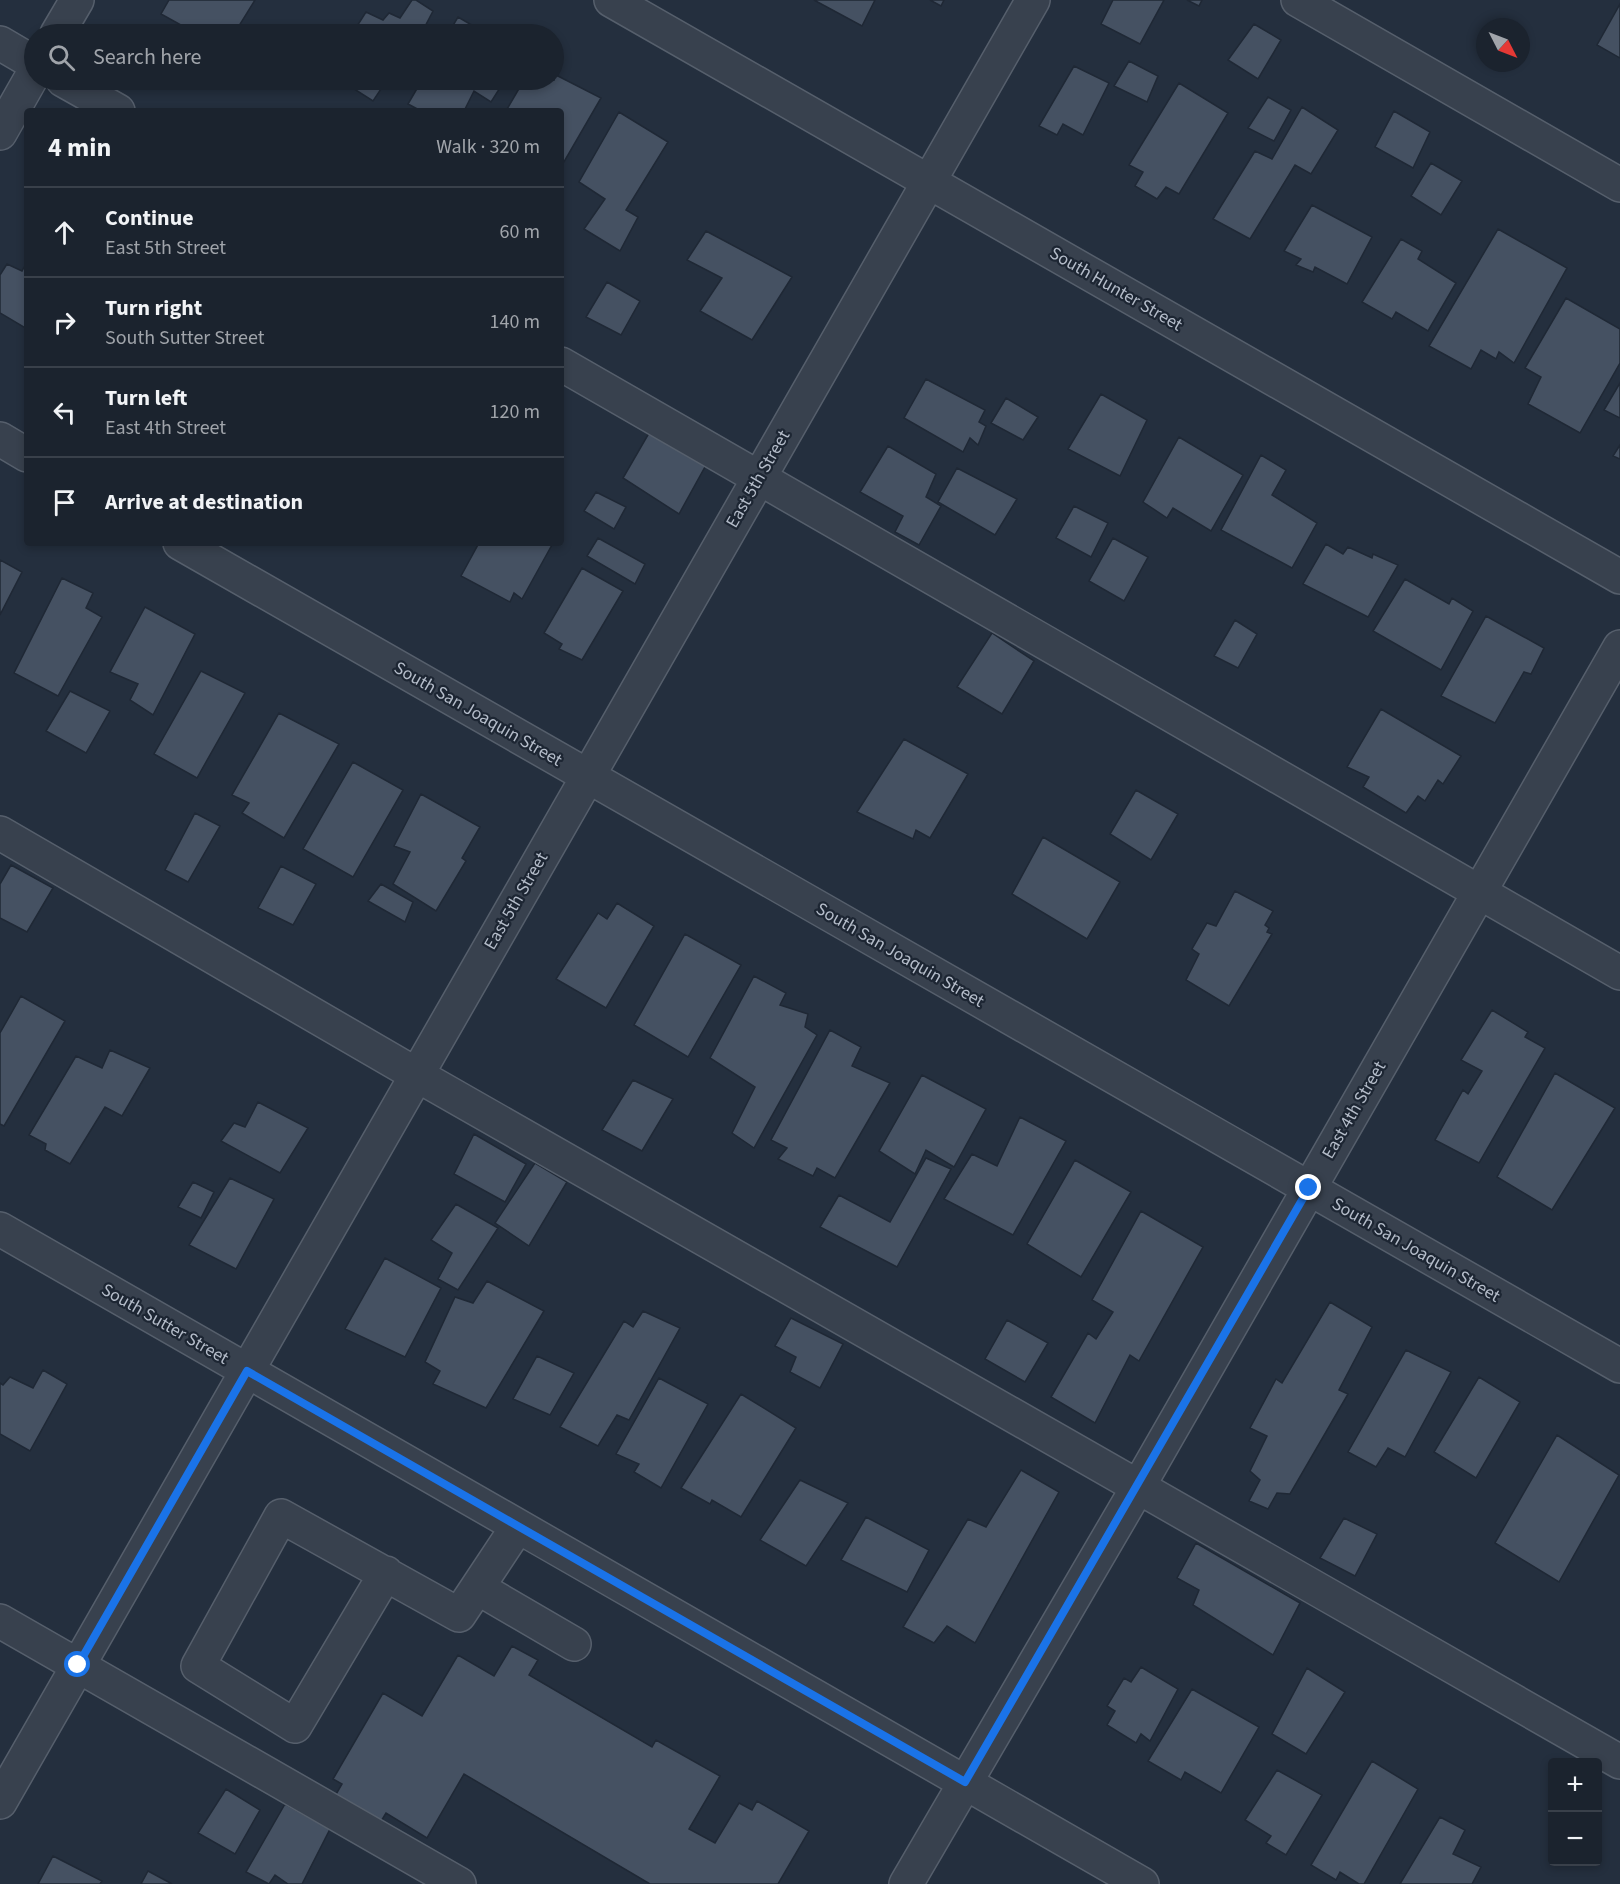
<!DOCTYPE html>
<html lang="en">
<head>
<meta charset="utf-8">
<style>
  body { margin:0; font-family:"Source Sans 3",sans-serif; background:#282f3a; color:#f1f3f6 }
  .controls { position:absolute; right:18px; bottom:18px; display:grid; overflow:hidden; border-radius:6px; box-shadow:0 3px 9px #0003 }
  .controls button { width:54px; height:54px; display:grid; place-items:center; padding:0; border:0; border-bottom:2px solid #39404a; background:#1b232e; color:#f1f3f6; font:30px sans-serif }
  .compass { position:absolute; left:1476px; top:18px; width:54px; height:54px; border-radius:50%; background:#1b232e; box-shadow:0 3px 9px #0003; rotate:132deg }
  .stop { position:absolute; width:18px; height:18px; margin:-14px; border:4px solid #1a73e8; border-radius:50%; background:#fff }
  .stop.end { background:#1a73e8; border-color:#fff; box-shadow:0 2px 6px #0008 }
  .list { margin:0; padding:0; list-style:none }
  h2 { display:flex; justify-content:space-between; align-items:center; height:78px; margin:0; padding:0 24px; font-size:26px }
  h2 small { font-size:20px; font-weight:400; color:#a0a4aa }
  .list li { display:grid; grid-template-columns:39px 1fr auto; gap:18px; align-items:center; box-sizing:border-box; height:90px; padding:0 24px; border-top:2px solid #39404a }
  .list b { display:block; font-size:22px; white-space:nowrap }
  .list p { margin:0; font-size:20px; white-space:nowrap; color:#a0a4aa }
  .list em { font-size:20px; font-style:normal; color:#a0a4aa }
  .icon { flex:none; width:33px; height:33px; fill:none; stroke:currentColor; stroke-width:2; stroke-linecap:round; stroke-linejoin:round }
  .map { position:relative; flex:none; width:1620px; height:1884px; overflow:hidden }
  .search { position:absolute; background:#1b232e; box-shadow:0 3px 9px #0003; left:24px; top:24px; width:540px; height:66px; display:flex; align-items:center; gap:15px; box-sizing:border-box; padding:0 21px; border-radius:33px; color:#a0a4aa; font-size:22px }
  .panel { position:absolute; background:#1b232e; box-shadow:0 3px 9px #0003; left:24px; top:108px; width:540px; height:438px; border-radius:6px }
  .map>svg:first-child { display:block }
  .building { fill:#455162; stroke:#1f2835; stroke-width:1.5 }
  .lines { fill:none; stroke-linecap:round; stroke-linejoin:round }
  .minor-casing { stroke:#565f6c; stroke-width:36 }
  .minor { stroke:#38414e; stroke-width:33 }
  .route { stroke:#1a73e8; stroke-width:8 }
  .labels { text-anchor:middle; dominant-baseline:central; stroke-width:4.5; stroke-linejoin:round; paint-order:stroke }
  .street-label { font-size:18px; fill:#b4bcc9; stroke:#1d2633 }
</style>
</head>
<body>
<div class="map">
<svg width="1620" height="1884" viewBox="0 0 1620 1884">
  <rect width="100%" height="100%" fill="#242f3e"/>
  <path class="building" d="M169 0H255L234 34H197L161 14Z
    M412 0H416L433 11 421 34H352L366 12 383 20 389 13 400 18Z
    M814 0H875L862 26Z
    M930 0H944L941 6Z
    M1113 0H1164L1140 44 1101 24Z
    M1187 0H1202L1199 6Z
    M1620 4V58L1597 45Z
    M458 17 487 34H448Z
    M1254 24 1281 40 1258 79 1228 60Z
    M1129 61 1158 76 1147 102 1114 86Z
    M1074 66 1109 83 1083 135 1063 124 1057 135 1039 126Z
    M554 74 601 98 561 167V111H506L524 80H554Z
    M340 80H387L373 101Z
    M422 80H505L491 102 474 91 464 111H421L408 104Z
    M1179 83 1228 113 1179 194 1166 187 1157 199 1135 186 1143 172 1129 165Z
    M1268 97 1291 110 1274 141 1248 128Z
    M1302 107 1338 130 1311 174 1295 165 1250 239 1213 219 1255 151 1272 159Z
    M1394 111 1430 132 1413 168 1375 147Z
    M619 112 668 142 626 210 638 217 620 251 584 229 605 199 579 182Z
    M1431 163 1462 181 1441 215 1411 196Z
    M1312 205 1372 237 1347 284 1315 267 1313 272 1296 265 1301 259 1284 251Z
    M1498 229 1567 268 1514 363 1499 352 1496 359 1481 350 1471 369 1429 346Z
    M706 231 792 277 752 340 700 311 722 278 687 260Z
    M1401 239 1422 251 1418 259 1456 283 1428 331 1396 312 1392 319 1362 302Z
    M27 262V329L0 313V275L7 264 22 271Z
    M607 282 640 301 621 335 586 317Z
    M1566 298 1620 329V363L1580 433 1528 404 1541 377 1525 368Z
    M926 379 985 410 979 422 986 426 978 445 970 438 963 452 904 418Z
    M1620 383V418L1604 410Z
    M1101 394 1147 420 1120 476 1068 449Z
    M1006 398 1038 417 1023 440 991 423Z
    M649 433 706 465 679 514 623 478Z
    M1179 437 1243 475 1211 531 1173 508 1167 518 1143 502Z
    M1620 445V459L1613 456Z
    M888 446 936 474 926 497 941 506 919 545 895 532 903 516 860 492Z
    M1261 455 1286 470 1272 495 1317 523 1292 568 1221 530Z
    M957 468 1017 499 995 535 938 502Z
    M596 492 626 507 614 529 584 511Z
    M1074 506 1108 523 1091 557 1056 538Z
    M598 538 645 564 635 584 587 556Z
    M1113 538 1148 557 1124 601 1089 581Z
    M479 543H553L522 599 514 593 510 602 461 576Z
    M1326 544 1343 554 1348 547 1372 558 1373 554 1398 565 1368 617 1303 584Z
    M0 560 22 572 0 615Z
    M582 568 623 591 582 660 559 649 562 644 544 633Z
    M62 578 93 593 86 608 102 617 58 696 14 673Z
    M1405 579 1449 604 1452 598 1473 611 1441 670 1373 631Z
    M145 607 195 634 153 715 130 700 138 684 110 672Z
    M1486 616 1544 648 1531 674 1524 672 1495 723 1441 696Z
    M1235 620 1257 634 1238 668 1214 656Z
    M992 633 1034 661 1002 714 957 687Z
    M201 671 245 693 197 778 154 754Z
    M70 691 110 711 86 753 46 731Z
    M1381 709 1461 756 1443 784 1438 780 1425 801 1418 796 1406 813 1363 787 1369 777 1347 767Z
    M279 713 339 744 284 838 242 813 249 803 232 795Z
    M904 739 968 774 930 838 916 830 913 839 857 812Z
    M353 762 403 790 353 877 303 849Z
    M1136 790 1178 814 1151 860 1110 834Z
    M421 794 480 827 462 858 466 861 436 911 393 884 410 852 394 846Z
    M195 813 220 826 188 882 165 870Z
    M1043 837 1120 882 1087 939 1012 894Z
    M11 865 53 888 27 932 0 918V884Z
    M281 866 316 884 293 925 258 908Z
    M381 884 413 902 405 922 368 901Z
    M1235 891 1273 911 1265 925 1269 928 1267 932 1272 934 1229 1006 1186 980 1199 954 1192 949 1207 923 1216 926Z
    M617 903 654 926 606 1008 556 979 598 913 607 919Z
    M685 934 741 965 688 1057 634 1025Z
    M754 976 786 993 780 1005 808 1014 805 1027 817 1035 754 1148 732 1133 755 1087 710 1058Z
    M21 996 65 1021 4 1126 0 1124V1033Z
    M1492 1010 1528 1032 1525 1037 1545 1048 1479 1163 1435 1140 1463 1090 1468 1094 1482 1071 1461 1060Z
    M830 1030 861 1047 852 1066 890 1083 835 1178 817 1168 813 1176 778 1159 787 1148 771 1140Z
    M110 1050 150 1068 122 1116 105 1107 70 1164 45 1150 46 1144 29 1135 76 1056 102 1068Z
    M1555 1073 1615 1108 1552 1210 1497 1177Z
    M922 1075 986 1109 954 1167 926 1150 915 1174 879 1151Z
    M633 1080 673 1099 642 1151 602 1130Z
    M258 1102 308 1128 280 1173 221 1141 234 1123 245 1127Z
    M1020 1117 1066 1141 1013 1235 944 1199 972 1154 997 1166Z
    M474 1134 526 1164 505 1202 454 1174Z
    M926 1158 951 1169 897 1267 820 1227 839 1195 890 1222Z
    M1075 1160 1131 1192 1081 1277 1027 1244Z
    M535 1163 567 1182 529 1246 495 1223Z
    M230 1178 274 1199 236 1269 189 1245Z
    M193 1182 214 1192 201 1218 178 1207Z
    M456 1204 498 1228 458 1290 438 1279 452 1253 431 1240Z
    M1141 1211 1203 1247 1139 1361 1130 1355 1095 1423 1051 1397 1088 1333 1096 1339 1113 1312 1092 1300Z
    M385 1258 441 1288 405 1357 345 1329Z
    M487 1281 544 1311 486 1408 433 1384 440 1371 425 1362 455 1297 473 1303Z
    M1330 1302 1372 1327 1339 1390 1348 1394 1290 1494 1277 1493 1268 1509 1249 1501 1260 1480 1250 1471 1267 1436 1250 1428 1276 1379 1282 1383Z
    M643 1311 680 1328 629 1420 617 1415 598 1446 560 1427 624 1321 633 1327Z
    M791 1318 843 1344 820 1388 790 1372 796 1357 775 1346Z
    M1007 1320 1048 1343 1025 1382 985 1359Z
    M1406 1350 1451 1372 1405 1457 1388 1448 1376 1467 1348 1452Z
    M537 1356 574 1373 550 1415 513 1399Z
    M43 1370 67 1384 30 1451 0 1434V1383L3 1385 10 1377 33 1388Z
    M1479 1377 1520 1402 1476 1478 1434 1452Z
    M659 1378 708 1404 661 1488 634 1472 639 1464 616 1454Z
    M741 1394 796 1428 741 1517 712 1500 710 1504 681 1488Z
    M1557 1435 1619 1475 1559 1582 1495 1543Z
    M1021 1470 1059 1492 975 1643 947 1626 934 1643 903 1627 968 1519 986 1527Z
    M800 1480 848 1503 806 1566 760 1540Z
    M866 1517 929 1550 907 1592 841 1560Z
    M1344 1518 1377 1534 1355 1576 1320 1558Z
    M1196 1543 1300 1603 1273 1655 1193 1605 1199 1590 1177 1578Z
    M512 1646 538 1660 529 1675 652 1747 656 1740 720 1776 689 1829 715 1843 739 1803 752 1810 757 1801 809 1831 778 1884H650L464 1774 427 1838 386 1813 380 1823 335 1796 342 1784 333 1779 383 1693 422 1716 458 1655 494 1676Z
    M1141 1667 1178 1689 1150 1741 1141 1734 1136 1743 1107 1725 1115 1711 1107 1706 1124 1678 1131 1682Z
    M1307 1668 1345 1692 1306 1754 1272 1734Z
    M1192 1689 1259 1727 1221 1793 1185 1772 1181 1780 1148 1761Z
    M1372 1761 1418 1789 1364 1884H1359L1340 1872 1336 1880 1311 1865Z
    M1277 1770 1322 1795 1286 1855 1266 1843 1271 1836 1245 1820Z
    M226 1789 260 1810 235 1854 198 1833Z
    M285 1804 330 1829 302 1884H288L275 1875 269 1884 246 1872Z
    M1440 1817 1465 1830 1453 1854 1481 1867 1472 1884H1400Z
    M53 1856 102 1881 100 1884H38Z
    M148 1871 172 1884H141Z"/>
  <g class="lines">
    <defs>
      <path id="minor" d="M611 0 1620 577
        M1298 0 1620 185
        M57 34 77 0
        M0 43 34 63
        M63 80 118 111
        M0 133 34 73
        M561 364 1620 973
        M0 439 27 455
        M180 543 1620 1366
        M0 833 417 1075 1620 1762
        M0 1229 1142 1884
        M386 1573 295 1726 198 1666 281 1516 459 1615 518 1526
        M478 1588 574 1644
        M0 1621 459 1884
        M0 1802 1033 0
        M906 1884 1138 1487 1620 647"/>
    </defs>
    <use href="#minor" class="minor-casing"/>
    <use href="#minor" class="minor"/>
  </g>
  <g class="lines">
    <path class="route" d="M78 1665 247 1371 965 1782 1309 1188"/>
  </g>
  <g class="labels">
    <g class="street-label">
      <text transform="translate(1116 289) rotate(30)">South Hunter Street</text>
      <text transform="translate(758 479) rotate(-60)">East 5th Street</text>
      <text transform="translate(478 714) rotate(30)">South San Joaquin Street</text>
      <text transform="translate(516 901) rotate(-60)">East 5th Street</text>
      <text transform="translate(900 955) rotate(30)">South San Joaquin Street</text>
      <text transform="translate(1354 1110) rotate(-60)">East 4th Street</text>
      <text transform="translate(1416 1250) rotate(30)">South San Joaquin Street</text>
      <text transform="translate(165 1324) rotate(30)">South Sutter Street</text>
    </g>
  </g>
</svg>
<div class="controls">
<button>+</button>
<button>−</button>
</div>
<svg class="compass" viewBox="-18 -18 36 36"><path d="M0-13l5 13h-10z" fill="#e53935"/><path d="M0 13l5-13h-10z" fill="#a0a4aa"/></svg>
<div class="stop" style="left:78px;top:1665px"></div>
<div class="stop end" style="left:1309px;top:1188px"></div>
<div class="search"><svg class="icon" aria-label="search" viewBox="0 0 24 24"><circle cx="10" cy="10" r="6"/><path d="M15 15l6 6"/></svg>Search here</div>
<section class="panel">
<h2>4 min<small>Walk · 320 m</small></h2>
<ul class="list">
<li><svg class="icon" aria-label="ahead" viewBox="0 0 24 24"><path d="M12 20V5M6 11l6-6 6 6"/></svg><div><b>Continue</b><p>East 5th Street</p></div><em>60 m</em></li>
<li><svg class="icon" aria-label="right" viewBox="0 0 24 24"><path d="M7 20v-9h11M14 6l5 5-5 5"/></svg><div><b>Turn right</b><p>South Sutter Street</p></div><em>140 m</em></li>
<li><svg class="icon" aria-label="left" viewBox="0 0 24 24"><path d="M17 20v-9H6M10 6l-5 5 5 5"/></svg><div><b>Turn left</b><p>East 4th Street</p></div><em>120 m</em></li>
<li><svg class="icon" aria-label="arrive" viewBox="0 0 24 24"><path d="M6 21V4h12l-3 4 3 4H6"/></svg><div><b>Arrive at destination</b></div></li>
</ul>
</section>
</div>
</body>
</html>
